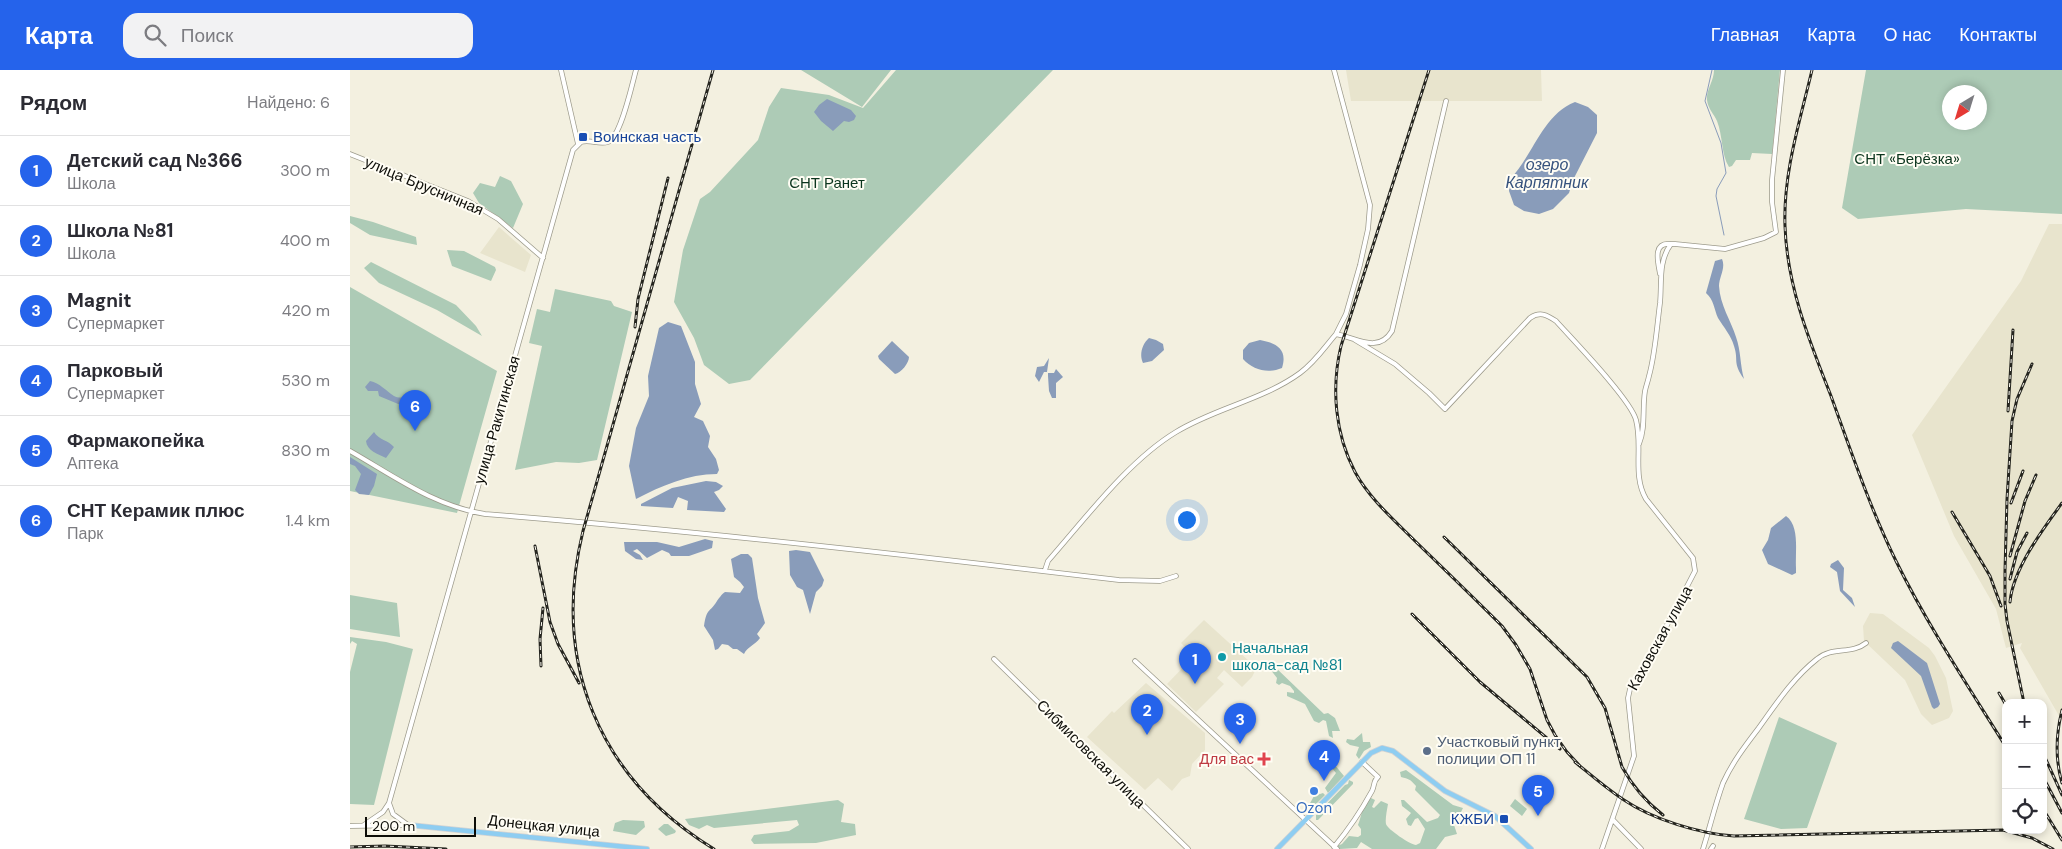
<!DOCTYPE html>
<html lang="ru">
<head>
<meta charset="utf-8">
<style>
  body { margin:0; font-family:"DM Sans",sans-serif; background:#f2f2f3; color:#2b2b33 }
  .controls { position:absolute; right:15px; bottom:15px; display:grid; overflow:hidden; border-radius:10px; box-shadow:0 2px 8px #0003 }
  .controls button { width:45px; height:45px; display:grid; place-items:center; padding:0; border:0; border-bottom:1px solid #e1e1e2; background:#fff; color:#2b2b33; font:25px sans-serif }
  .compass { position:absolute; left:1592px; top:15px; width:45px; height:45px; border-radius:50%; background:#fff; box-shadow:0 2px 8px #0003; rotate:218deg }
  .scale { position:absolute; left:15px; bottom:12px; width:111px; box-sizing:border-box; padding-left:5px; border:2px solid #0d0d08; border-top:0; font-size:14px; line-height:18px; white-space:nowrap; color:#0d0d08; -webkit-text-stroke:4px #fffdf4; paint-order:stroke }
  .you { position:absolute; left:836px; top:449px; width:18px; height:18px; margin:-12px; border:4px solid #fff; border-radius:50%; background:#1a73e8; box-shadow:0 0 0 8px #1a73e833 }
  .badge { display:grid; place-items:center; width:32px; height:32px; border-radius:50%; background:#2563eb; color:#fff; font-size:16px; font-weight:700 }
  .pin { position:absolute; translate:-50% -41px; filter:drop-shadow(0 1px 2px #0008) }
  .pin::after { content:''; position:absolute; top:26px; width:18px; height:15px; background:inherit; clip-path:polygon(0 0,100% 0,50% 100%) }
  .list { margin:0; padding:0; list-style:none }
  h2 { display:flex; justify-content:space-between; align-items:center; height:65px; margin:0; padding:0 20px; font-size:21px }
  h2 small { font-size:16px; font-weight:400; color:#7c7c81 }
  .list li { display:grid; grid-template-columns:32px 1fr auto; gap:15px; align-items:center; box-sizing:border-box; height:70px; padding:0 20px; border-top:1px solid #e1e1e2 }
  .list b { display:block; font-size:19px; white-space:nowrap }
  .list p { margin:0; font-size:16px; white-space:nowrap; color:#7c7c81 }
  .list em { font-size:16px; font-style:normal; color:#7c7c81 }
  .icon { flex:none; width:28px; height:28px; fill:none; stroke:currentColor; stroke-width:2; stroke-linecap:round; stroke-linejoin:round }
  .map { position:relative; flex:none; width:1712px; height:779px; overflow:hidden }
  header { display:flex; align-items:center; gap:30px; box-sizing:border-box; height:70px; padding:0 25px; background:#2563eb; color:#fff }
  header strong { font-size:24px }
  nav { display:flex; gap:28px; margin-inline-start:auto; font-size:18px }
  .search { width:350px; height:45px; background:#f2f2f3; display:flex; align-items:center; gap:12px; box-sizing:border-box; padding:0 18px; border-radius:15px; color:#7c7c81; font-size:19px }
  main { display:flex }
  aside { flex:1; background:#fff }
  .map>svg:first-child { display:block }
  .built { fill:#e8e4cd }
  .green { fill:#adcbb6; fill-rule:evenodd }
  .water { fill:#899cba }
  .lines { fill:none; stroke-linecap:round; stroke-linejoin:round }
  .stream { stroke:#899cba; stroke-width:1 }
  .minor-casing { stroke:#9d9b8c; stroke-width:5.5 }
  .major-casing { stroke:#d3d3d3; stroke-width:6 }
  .minor { stroke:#fff; stroke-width:4 }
  .major { stroke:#8ecdf1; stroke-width:4.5 }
  .rail-casing { stroke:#25251f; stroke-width:3 }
  .rail { stroke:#fffdf4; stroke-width:1; stroke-dasharray:4; stroke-linecap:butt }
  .transit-dot { fill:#1a4fb4; stroke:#fffdf4; stroke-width:2 }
  .culture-dot { fill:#0f9aa8; stroke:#fffdf4; stroke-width:2 }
  .service-dot { fill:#5c6f8a; stroke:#fffdf4; stroke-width:2 }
  .health-dot { fill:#e0444e; stroke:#fffdf4; stroke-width:2 }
  .shop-dot { fill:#3f7fe0; stroke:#fffdf4; stroke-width:2 }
  .labels { text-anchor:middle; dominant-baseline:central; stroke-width:4; stroke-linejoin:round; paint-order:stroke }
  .transit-label { font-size:15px; fill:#164399; stroke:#fffdf4; text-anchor:start }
  .park-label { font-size:15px; fill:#0b351d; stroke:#fffdf4 }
  .street-label { font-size:15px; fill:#0d0d08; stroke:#fffdf4 }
  .culture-label { font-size:15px; fill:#0d838f; stroke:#fffdf4; text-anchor:start }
  .service-label { font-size:15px; fill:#4e5e75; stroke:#fffdf4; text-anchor:start }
  .health-label { font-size:15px; fill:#be3a42; stroke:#fffdf4; text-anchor:end }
  .shop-label { font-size:15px; fill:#366cbe; stroke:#fffdf4 }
  .water-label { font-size:16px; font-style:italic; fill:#37537e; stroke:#fffdf4 }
</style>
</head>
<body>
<header>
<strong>Карта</strong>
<div class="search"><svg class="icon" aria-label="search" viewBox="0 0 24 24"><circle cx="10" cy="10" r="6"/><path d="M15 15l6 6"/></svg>Поиск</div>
<nav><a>Главная</a><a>Карта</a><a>О нас</a><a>Контакты</a></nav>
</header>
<main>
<aside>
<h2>Рядом<small>Найдено: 6</small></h2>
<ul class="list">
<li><span class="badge">1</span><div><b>Детский сад №366</b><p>Школа</p></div><em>300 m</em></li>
<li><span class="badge">2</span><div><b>Школа №81</b><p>Школа</p></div><em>400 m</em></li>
<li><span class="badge">3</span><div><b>Magnit</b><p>Супермаркет</p></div><em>420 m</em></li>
<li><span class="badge">4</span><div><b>Парковый</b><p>Супермаркет</p></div><em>530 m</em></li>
<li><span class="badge">5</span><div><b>Фармакопейка</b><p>Аптека</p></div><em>830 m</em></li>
<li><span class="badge">6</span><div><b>СНТ Керамик плюс</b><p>Парк</p></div><em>1.4 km</em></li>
</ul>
</aside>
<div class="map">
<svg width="1712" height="779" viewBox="0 0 1712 779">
  <rect width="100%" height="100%" fill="#f3f0e0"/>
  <path class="built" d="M996 0H1191L1192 31H1001Z
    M1699 154H1712V651L1670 578 1672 573 1656 578 1646 539 1604 466 1562 365 1671 211Z
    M149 157 181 185 175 202 130 183Z
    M1520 543 1533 544 1579 578 1585 586 1596 608 1603 641 1599 648 1582 655 1571 644 1555 610 1514 571 1513 556Z
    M854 550 899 591 905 601 902 607 892 617 874 600 867 608 874 614 846 642 817 614 844 586 831 573Z
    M796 613 855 663V680L842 694 840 706 832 709 822 721 808 708 795 720 737 667 762 641 764 643Z"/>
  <path class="green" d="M451 0H541L512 37Z
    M546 0H703L400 310 379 314 354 295 344 268 324 232 333 180 350 129 360 122 408 70 419 37 431 18 479 25 513 38Z
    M1364 0H1430L1422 84 1402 83 1400 90H1386L1382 96 1379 97C1371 84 1373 66 1367 51 1364 44 1358 39 1357 30 1356 20 1364 11 1364 0Z
    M1516 0H1712V144L1616 139 1508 149 1492 138ZM1600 22H1630V52H1600Z
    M150 106 161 111 173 134 163 158 129 133 123 123 130 113 145 117Z
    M0 146 23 152 66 167 67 175 20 165 0 153Z
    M97 180 114 181 145 197 146 200 141 211 102 196Z
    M21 192 106 235 126 256 132 266 87 240 29 213 14 198Z
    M0 217 147 301 107 443 0 421Z
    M205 219 261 231 264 236 282 242 247 390 229 393 206 392 165 400 192 276 179 273 187 239 200 242Z
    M0 525 47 533 50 567 0 559Z
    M0 567 36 572 63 579 24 735 0 734V602L7 574 2 571 0 574Z
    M920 596H924L974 644 978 643 985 648 990 661H982L983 668 979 666 976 651 973 650 969 653 964 651 955 634 937 626V622L944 623V621L940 616 932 613 929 615 926 613 927 608 920 599Z
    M1429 647 1487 673 1457 758 1431 759 1394 749Z
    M1012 663 1013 672H1020L1021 677 1014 681 1009 689 1006 685 1009 677 1000 675 996 672 997 669 1004 670Z
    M984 694 994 706 978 723 975 718 986 703 981 697Z
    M1056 700 1103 735 1113 738 1109 746 1103 752 1107 764 1095 767 1086 779H1022L1011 772 1007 778 990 779 987 776 992 774 999 766 1008 767 1011 765V759L1008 755C1012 745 1012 734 1021 728L1025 730 1022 737 1024 738 1031 731 1038 734C1037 740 1035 749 1036 754 1037 759 1061 775 1066 775L1070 773 1075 759 1068 748 1065 749 1061 756 1058 755 1056 749 1061 743 1052 736 1051 730H1054L1077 752 1088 748 1090 745 1065 720 1066 716C1060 709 1059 709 1051 707L1050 702Z
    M999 710 1003 712V714L968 750H966V745L995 715 998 714Z
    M973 723 975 725 964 736 959 735 964 726Z
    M1165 729 1177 739 1172 746 1160 736Z
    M488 730 494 734 491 752 505 754 506 765 466 773 404 774 401 770 404 765 439 761 449 755 447 750 364 758 357 755 349 759 339 755 335 749Z
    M273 750 294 751 295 757 286 765 263 761 265 753Z
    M314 754H318L326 761 325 763 316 766 308 759Z"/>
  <path class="water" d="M477 29 501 40 506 46 504 50 499 52 494 51 483 61 471 51 464 42 469 35Z
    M1225 32 1238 37 1247 45V63L1223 110 1219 123 1203 139 1189 144 1174 141 1164 135 1159 121 1160 109C1183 86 1192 45 1225 32Z
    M1372 189C1376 198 1369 207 1369 216 1370 235 1381 251 1386 267 1391 281 1390 295 1394 309 1382 292 1389 291 1384 276 1381 265 1374 258 1368 248 1364 239 1364 230 1356 223L1365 191Z
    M318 252 331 256 345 292V314L351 334 344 347 353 351 360 366 358 377 366 389 369 400 367 404C338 404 311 416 286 429L279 396 286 358 299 326 298 306 309 258Z
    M799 268 806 270 813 274 814 280 802 291 793 293C789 285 792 274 799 268Z
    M910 270C926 273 938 279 932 298 918 304 903 300 893 289V280L899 273Z
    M542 271 559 287C559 293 551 303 545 304L529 289 528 286Z
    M699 288 697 302H694L689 312 685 306 687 297 694 296Z
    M706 299 713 307 706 313V328H702L699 321 698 306V303H704Z
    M20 311C30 313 36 321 44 326 51 330 58 325 65 327L68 334 53 336 29 326 28 321H18L15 317Z
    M24 362C29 370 38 370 44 377L36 388C28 384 17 381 16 371Z
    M0 387 27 404 24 416 19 425 9 424 5 420 11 404 5 396 0 394Z
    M356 411 366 412 373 416 369 420 364 422 376 439 374 442 337 440 338 431 328 427 323 438 291 436V434L322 418Z
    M1436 446C1450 456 1445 481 1446 498V503L1442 505 1418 494 1412 480 1418 470 1421 458Z
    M355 469 363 471 362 478 339 486H321L319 483 312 480 297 488 287 479 283 481 290 485 293 490 286 489 275 481 274 472H307L329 477Z
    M446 480 460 482 474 510 472 516 466 522 460 544 453 520 447 517 440 505 439 481Z
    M391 484H398L402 488 408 528 415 553 407 564 410 568C405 575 397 577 394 584L387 579H383L378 575 372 574 368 579 365 580 363 570 354 556C357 537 359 544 367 531 370 527 371 525 375 522L390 523 394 517 390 512 384 507 381 489Z
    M1488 490 1494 498 1493 520 1502 528 1505 537 1490 521 1487 502 1480 497 1481 494Z
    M1548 571 1577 593 1590 634 1588 637 1584 639 1582 637 1571 606 1541 578 1543 573Z"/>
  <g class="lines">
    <path class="stream" d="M1362 0 1355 31 1371 73 1376 103 1367 119 1366 126 1374 165"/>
    <defs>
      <path id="minor" d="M211 0 228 74
        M984 0 1020 135 1018 159 1010 195 996 244 986 264
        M0 84 118 131 148 149 193 188
        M1310 204C1308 192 1302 172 1321 174
        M1005 270 1045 294 1079 323 1095 339 1180 248C1190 241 1197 245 1206 251 1223 270 1281 330 1286 350 1293 377 1282 405 1296 429L1343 488 1345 501 1304 580 1280 619 1278 628 1284 686 1252 779
        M1289 374C1296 357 1292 339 1295 321 1296 316 1298 311 1299 306 1305 285 1307 256 1310 233 1312 214 1308 191 1321 174H1325L1375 179 1414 168 1426 162 1422 132V110L1433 0
        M0 381C44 406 84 436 135 444 347 461 558 485 769 510L810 511 826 506
        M695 500 698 491C735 449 778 391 826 362 865 338 913 330 950 303 965 292 974 278 986 264 1007 268 1028 284 1042 261L1096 31
        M644 589 838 779
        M785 591 987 779
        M39 733 43 744 58 755
        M1263 750 1291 779
        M14 755 33 742 39 733 223 80 231 72C240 69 249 75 258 72 271 67 282 14 286 0
        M0 756 59 755
        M984 777C999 759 1011 741 1022 721 1025 715 1023 711 1028 707L1012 692
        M1353 779C1360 757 1365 735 1373 713 1382 693 1395 676 1408 659 1426 634 1443 608 1467 589 1482 576 1501 585 1516 573
        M1361 779 1363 776"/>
      <path id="major" d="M59 755 297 779
        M927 779 1021 683 1032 678 1043 681 1095 721 1145 746 1181 779"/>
    </defs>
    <use href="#minor" class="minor-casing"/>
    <use href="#major" class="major-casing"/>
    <use href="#minor" class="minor"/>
    <use href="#major" class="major"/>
    <defs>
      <path id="rail" d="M363 0 233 461C201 592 248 708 364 779
        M1079 0 991 276C981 318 985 364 1005 402 1019 428 1044 450 1065 471 1094 499 1123 527 1152 556L1166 575 1180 599 1197 650 1205 665 1217 682 1230 696
        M1462 0C1450 51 1433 103 1435 156 1437 216 1459 270 1481 326 1501 381 1520 438 1546 491 1578 556 1618 616 1656 677
        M285 257 288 229 318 108
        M1658 341 1663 260
        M1661 433 1673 401
        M1602 442 1640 506 1651 536
        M1094 467 1237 607 1255 638 1272 697C1283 717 1295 731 1313 745
        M185 476 200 552 208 574 229 613
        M1660 486 1675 431 1686 405
        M1660 509 1667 482 1677 463
        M1660 532C1663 499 1693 459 1712 433
        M1062 544 1130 612 1210 679
        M191 596 190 569 193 538
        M1649 623 1656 635
        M1674 633 1657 551 1655 534V501L1657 429 1662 351 1667 329 1682 294
        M1712 640C1706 664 1705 689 1712 713
        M1693 683 1712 725
        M1225 692C1241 705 1257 719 1274 730 1302 749 1350 764 1384 766L1653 760 1682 768 1703 779
        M1693 707 1712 743
        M1693 739 1712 770
        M0 777 35 776 96 779"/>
    </defs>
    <use href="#rail" class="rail-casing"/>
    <use href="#rail" class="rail"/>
  </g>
  <g class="transit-dot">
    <rect x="228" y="62" width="10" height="10" rx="2.5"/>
    <rect x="1149" y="744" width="10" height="10" rx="2.5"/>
  </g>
  <circle class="culture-dot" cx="872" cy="587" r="5"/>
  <circle class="service-dot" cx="1077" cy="681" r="5"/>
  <path class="health-dot" d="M911.5 681.5h5v5h5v5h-5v5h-5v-5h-5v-5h5z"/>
  <circle class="shop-dot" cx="964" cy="721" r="5"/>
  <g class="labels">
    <g class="transit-label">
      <text x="243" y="67">Воинская часть</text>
      <text x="1144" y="749" text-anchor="end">КЖБИ</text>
    </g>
    <g class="park-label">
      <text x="1557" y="89">СНТ «Берёзка»</text>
      <text x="477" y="113">СНТ Ранет</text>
    </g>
    <g class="street-label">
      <text transform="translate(74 116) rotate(23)">улица Брусничная</text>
      <text transform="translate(147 350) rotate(-74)">улица Ракитинская</text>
      <text transform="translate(1310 568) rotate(-61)">Каховская улица</text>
      <text transform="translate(741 684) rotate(45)">Сибмисовская улица</text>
      <text transform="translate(194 756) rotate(6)">Донецкая улица</text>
    </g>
    <g class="culture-label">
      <text x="882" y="578">Начальная<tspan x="882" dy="17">школа-сад №81</tspan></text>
    </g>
    <g class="service-label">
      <text x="1087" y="672">Участковый пункт<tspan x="1087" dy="17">полиции ОП 11</tspan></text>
    </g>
    <g class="health-label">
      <text x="904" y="689">Для вас</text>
    </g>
    <g class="shop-label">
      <text x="964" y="738">Ozon</text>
    </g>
    <g class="water-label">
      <text x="1197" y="94">озеро<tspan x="1197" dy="18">Карпятник</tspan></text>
    </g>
  </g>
</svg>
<div class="controls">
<button>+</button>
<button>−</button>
<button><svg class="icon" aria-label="locate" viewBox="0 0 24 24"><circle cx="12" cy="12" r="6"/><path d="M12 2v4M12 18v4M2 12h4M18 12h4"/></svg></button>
</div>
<svg class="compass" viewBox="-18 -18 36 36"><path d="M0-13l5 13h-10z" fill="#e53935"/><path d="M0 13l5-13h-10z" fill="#7c7c81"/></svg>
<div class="scale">200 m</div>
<div class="you"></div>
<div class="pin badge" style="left:845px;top:614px">1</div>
<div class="pin badge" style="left:797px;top:665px">2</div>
<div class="pin badge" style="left:890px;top:674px">3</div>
<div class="pin badge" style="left:974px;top:711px">4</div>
<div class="pin badge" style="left:1188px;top:746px">5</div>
<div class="pin badge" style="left:65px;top:361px">6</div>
</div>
</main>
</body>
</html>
